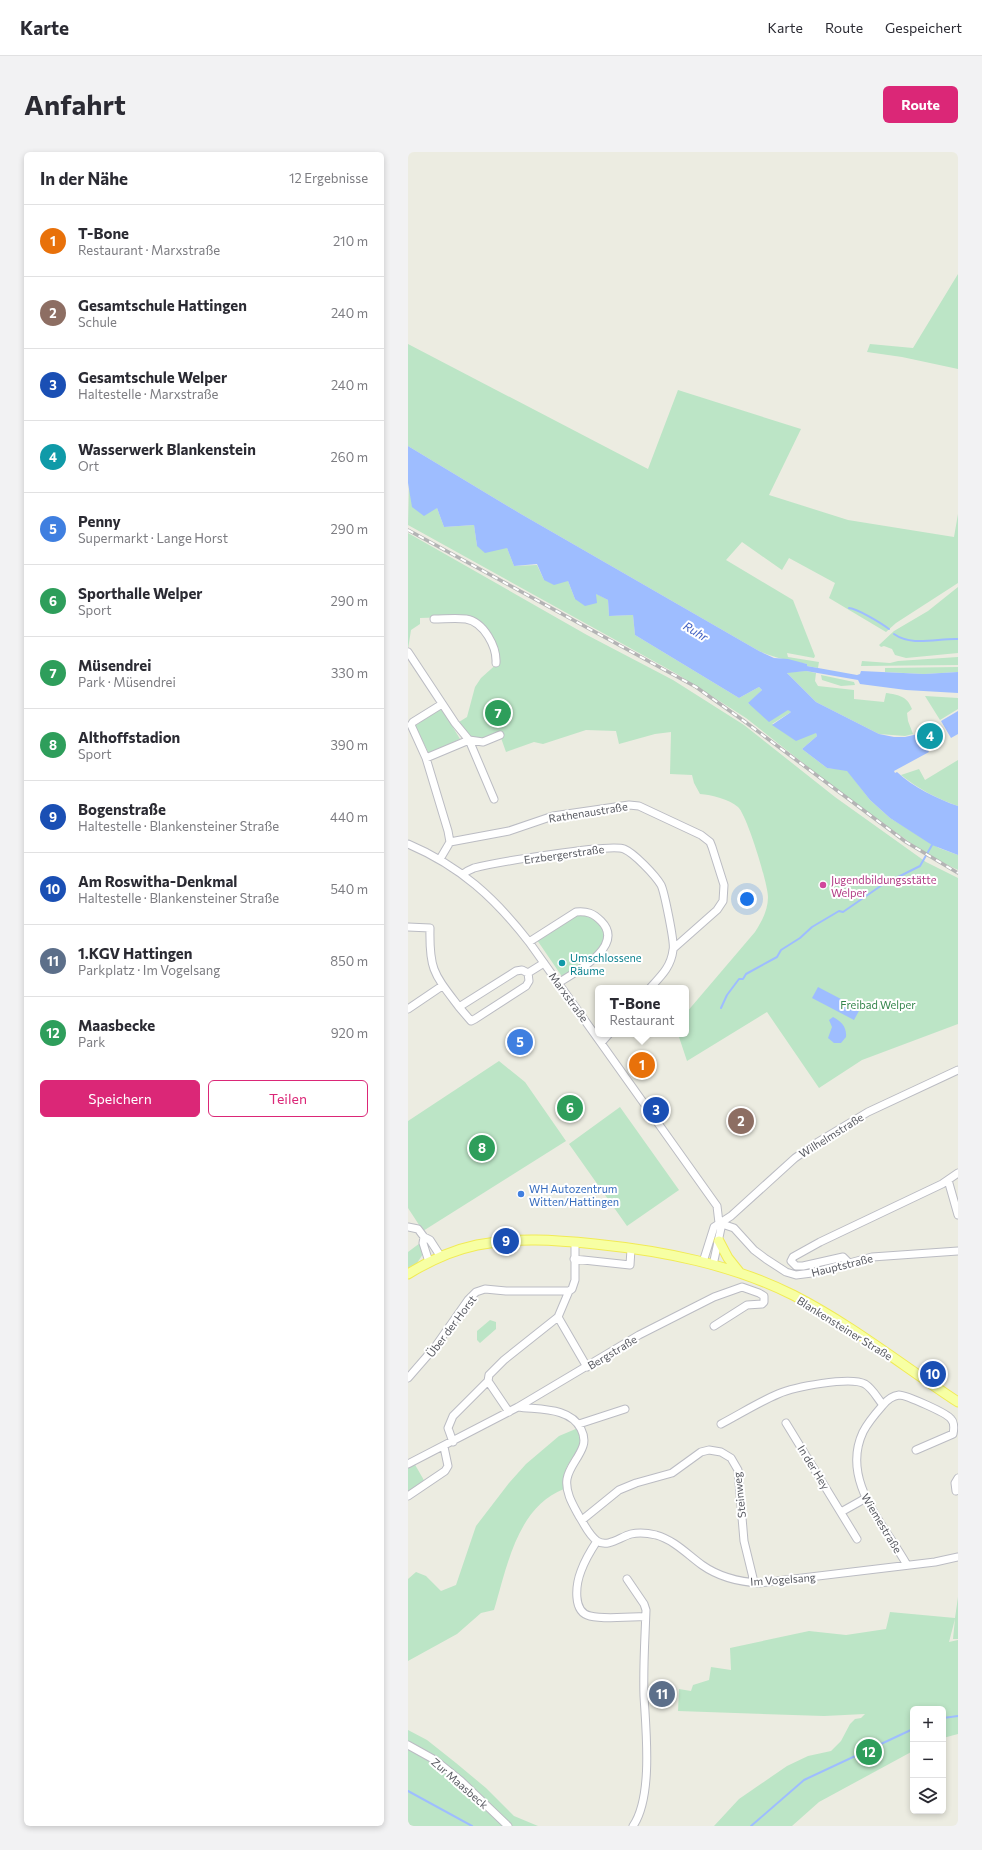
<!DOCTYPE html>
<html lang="de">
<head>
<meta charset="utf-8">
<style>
  body { margin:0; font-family:Commissioner,sans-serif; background:#f2f2f3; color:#2b2b33 }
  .controls { position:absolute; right:12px; bottom:12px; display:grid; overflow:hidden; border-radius:6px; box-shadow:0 2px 6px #0003 }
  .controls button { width:36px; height:36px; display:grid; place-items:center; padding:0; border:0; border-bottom:1px solid #e1e1e2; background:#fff; color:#2b2b33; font:20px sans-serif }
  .you { position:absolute; left:339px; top:747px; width:14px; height:14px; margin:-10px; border:3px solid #fff; border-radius:50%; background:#1a73e8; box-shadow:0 0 0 6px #1a73e833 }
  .badge { display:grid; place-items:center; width:26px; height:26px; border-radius:50%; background:#db2777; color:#fff; font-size:13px; font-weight:700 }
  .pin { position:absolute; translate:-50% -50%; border:2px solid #fff; box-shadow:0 1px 4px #0006 }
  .popup { position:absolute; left:187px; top:833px; width:94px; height:52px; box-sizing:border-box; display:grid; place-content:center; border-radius:6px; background:#fff; filter:drop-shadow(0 1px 3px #0005); font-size:13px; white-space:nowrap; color:#7c7c81 }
  .popup b { font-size:15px; color:#2b2b33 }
  .popup::after { content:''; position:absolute; left:50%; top:100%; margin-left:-8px; border:8px solid transparent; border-top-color:#fff }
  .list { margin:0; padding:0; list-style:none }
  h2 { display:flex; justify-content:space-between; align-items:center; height:52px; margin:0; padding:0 16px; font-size:17px }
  h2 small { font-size:13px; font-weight:400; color:#7c7c81 }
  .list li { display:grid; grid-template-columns:26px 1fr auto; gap:12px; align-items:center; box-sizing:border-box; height:72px; padding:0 16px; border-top:1px solid #e1e1e2 }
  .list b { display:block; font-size:15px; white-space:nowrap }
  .list p { margin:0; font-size:13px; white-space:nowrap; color:#7c7c81 }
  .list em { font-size:13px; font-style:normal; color:#7c7c81 }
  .actions { display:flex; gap:8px; padding:12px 16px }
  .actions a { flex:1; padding:9px 0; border:1px solid #db2777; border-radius:6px; text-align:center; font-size:14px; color:#db2777 }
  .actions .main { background:#db2777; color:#fff }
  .icon { flex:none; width:22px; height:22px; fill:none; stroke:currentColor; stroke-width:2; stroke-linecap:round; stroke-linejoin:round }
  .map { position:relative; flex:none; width:550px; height:1674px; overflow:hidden; border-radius:6px }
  header { display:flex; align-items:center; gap:24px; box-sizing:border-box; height:56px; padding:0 20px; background:#fff; border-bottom:1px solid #e1e1e2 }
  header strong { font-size:19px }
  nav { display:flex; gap:22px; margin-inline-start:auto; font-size:14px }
  .intro { display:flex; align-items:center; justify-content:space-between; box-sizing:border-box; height:96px; padding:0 24px }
  h1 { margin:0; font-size:28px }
  .button { padding:10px 18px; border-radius:6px; background:#db2777; color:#fff; font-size:14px; font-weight:700 }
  main { display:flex; gap:24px; padding:0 24px }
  aside { flex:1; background:#fff; border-radius:6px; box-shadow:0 2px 6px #0003 }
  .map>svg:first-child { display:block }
  .green { fill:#bce5c6 }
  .water { fill:#9ebdff }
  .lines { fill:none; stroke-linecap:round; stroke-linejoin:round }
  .stream { stroke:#9ebdff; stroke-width:2 }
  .minor-casing { stroke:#bbbcc3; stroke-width:9 }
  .major-casing { stroke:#f1eb55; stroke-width:11 }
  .minor { stroke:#fff; stroke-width:7 }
  .major { stroke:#f7ffa3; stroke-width:9 }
  .rail-casing { stroke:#b4b4b5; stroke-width:3.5 }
  .rail { stroke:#fff; stroke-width:2; stroke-dasharray:6; stroke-linecap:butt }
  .hotel-dot { fill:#d1479c; stroke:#fff; stroke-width:1.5 }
  .culture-dot { fill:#0f9aa8; stroke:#fff; stroke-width:1.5 }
  .shop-dot { fill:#3f7fe0; stroke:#fff; stroke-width:1.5 }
  .labels { text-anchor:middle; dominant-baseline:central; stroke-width:4; stroke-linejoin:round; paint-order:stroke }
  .street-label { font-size:11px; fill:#595b62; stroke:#fff }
  .hotel-label { font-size:11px; fill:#b23c85; stroke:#fff; text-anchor:start }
  .culture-label { font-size:11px; fill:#0d838f; stroke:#fff; text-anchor:start }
  .park-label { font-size:11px; fill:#35854c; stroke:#fff }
  .shop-label { font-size:11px; fill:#366cbe; stroke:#fff; text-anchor:start }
  .water-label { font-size:12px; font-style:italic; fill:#4160c2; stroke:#fff }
</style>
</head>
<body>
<header>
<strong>Karte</strong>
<nav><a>Karte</a><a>Route</a><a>Gespeichert</a></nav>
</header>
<div class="intro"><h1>Anfahrt</h1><a class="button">Route</a></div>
<main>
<aside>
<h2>In der Nähe<small>12 Ergebnisse</small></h2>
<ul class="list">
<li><span class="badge" style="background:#e8710a">1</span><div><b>T-Bone</b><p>Restaurant · Marxstraße</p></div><em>210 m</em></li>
<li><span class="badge" style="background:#8d6e63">2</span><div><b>Gesamtschule Hattingen</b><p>Schule</p></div><em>240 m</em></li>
<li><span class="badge" style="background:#1a4fb4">3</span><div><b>Gesamtschule Welper</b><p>Haltestelle · Marxstraße</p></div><em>240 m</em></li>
<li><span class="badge" style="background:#0f9aa8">4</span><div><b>Wasserwerk Blankenstein</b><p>Ort</p></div><em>260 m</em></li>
<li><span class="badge" style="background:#3f7fe0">5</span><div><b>Penny</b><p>Supermarkt · Lange Horst</p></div><em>290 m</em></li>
<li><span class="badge" style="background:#2e9e5b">6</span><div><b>Sporthalle Welper</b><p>Sport</p></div><em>290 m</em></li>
<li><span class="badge" style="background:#2e9e5b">7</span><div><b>Müsendrei</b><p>Park · Müsendrei</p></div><em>330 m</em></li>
<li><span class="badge" style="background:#2e9e5b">8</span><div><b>Althoffstadion</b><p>Sport</p></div><em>390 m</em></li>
<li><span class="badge" style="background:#1a4fb4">9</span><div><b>Bogenstraße</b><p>Haltestelle · Blankensteiner Straße</p></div><em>440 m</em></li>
<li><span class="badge" style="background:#1a4fb4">10</span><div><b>Am Roswitha-Denkmal</b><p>Haltestelle · Blankensteiner Straße</p></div><em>540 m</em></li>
<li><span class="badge" style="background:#5c6f8a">11</span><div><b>1.KGV Hattingen</b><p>Parkplatz · Im Vogelsang</p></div><em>850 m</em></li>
<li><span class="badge" style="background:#2e9e5b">12</span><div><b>Maasbecke</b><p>Park</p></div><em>920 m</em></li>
</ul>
<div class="actions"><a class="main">Speichern</a><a>Teilen</a></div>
</aside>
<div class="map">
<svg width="550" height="1674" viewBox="0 0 550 1674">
  <rect width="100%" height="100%" fill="#ecece1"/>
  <path class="green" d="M550 122V217L494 205 459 200 462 192 505 196Z
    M0 192 240 317 270 238 393 277 361 343 440 368 546 385 550 362V431L488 471 478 480 421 446 427 431 381 406 374 418 334 390 318 408 385 448 407 504 406 506 379 501 380 505 411 510 410 516 399 514V512C382 509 367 506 351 499L113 362 0 294Z
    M1 330 29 356 36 375 66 373 69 394 99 396 106 414 129 413 136 428 160 429 167 447 187 441 200 448 201 464 225 463 227 483 331 546 351 535 354 538 340 552 380 557 383 560 364 572 408 580 409 584 394 597 419 616 439 618 462 648 482 666 531 696 550 703V718L521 704 433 641 338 566 269 522 0 373Z
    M0 381 179 483 265 528 336 573 427 645 518 710 550 726V872L454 908 411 936 359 860 279 909 270 882H278V861L347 780C354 769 360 758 360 745 360 732 339 663 330 655 321 647 304 643 292 642L286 631 284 623 262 622 263 580 247 582 211 592 208 579 178 578 135 592 126 590 98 600 92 583 77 587 63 585 51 570 59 565 67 535 73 526 92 509C81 459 55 465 12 466V472L3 478 0 497Z
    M550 435V501L498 506 487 503 484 497 476 494 473 495 471 493 486 479 520 459Z
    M550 505V513L453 514 454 509 482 511 490 509Z
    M550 515V520L516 522 477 520V516Z
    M398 519 408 521 407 529 410 534 446 538V547L476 550 478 541C491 543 499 544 504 557L499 561 500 569 505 582 497 584 471 582 408 550 378 520Z
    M413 523 446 530 447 533 433 534 414 528Z
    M517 544 550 546V557L532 568Z
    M34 557 52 587 21 602 7 574 28 559Z
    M550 608V654C530 647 510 637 493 623L511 617 517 628Z
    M177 760 195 773 198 787 190 802 155 826 129 788 169 761Z
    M91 909 117 930 158 989 15 1079 0 1056V969Z
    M212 955 271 1038 219 1074 161 992Z
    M12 1091 15 1102 9 1111 0 1116V1100Z
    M82 1168 88 1170V1177L72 1191 69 1188V1179Z
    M170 1276C177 1296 165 1301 158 1317 156 1324 156 1330 156 1337 109 1355 99 1415 86 1458L73 1461 49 1482 0 1509V1427L8 1420 18 1424 33 1439 48 1433 68 1374 101 1331 118 1312 151 1284Z
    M6 1311 17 1330 0 1341V1314Z
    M550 1445V1487H545L547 1467 541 1490 550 1488V1582L535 1586V1557H505V1599L411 1650 384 1674H306L331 1647 379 1614 400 1604 423 1599 433 1589 442 1572 447 1567 453 1566 457 1562 416 1564 270 1559 271 1537 283 1539 285 1533 301 1528 303 1515 323 1518 322 1496 401 1479 438 1483 478 1477 482 1460 547 1466Z
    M0 1578 19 1588 48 1611 78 1636 106 1664 130 1674H0Z"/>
  <path class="water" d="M0 294 113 362 351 499 366 506 380 507 399 512V514L449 523 452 522 453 519 516 522 550 520V541L498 538 452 532 450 528 398 519 379 521 408 550 471 582 486 585H497L510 582 521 600 486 619 487 621 489 620C505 635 529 647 550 654V703L524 693 482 666 462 648 439 619 419 616 394 597 409 584 408 581 388 589 364 573 383 560 380 558 361 570 340 551 354 538 351 535 331 546 227 483 225 463 201 464 200 448 188 442 189 451 177 454 167 447 160 429 146 433 136 428 129 412 106 414 99 396 77 401 69 394 66 373 36 375 29 356 16 364 4 355 0 331Z
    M550 559V582L543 586 533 569Z
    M410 835 452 857 446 868 404 846Z
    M425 865C433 869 439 875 438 885L433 891H426L420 886 424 875 421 868Z"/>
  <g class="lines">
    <path class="stream" d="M441 456C450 457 473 471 481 477
      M486 482C504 495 530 486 550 487
      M313 856 319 843 331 827H335L338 822 369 805 373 798 392 786 404 775 431 759 435 760 474 733 512 714 524 693
      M535 1566 550 1564
      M0 1639 64 1674
      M343 1674 396 1628 505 1577"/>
    <defs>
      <path id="minor" d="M26 467C36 467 48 466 58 467 76 470 89 495 88 511
        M0 500 47 571 61 588 18 606
        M86 647 61 588 75 590 92 583
        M42 690 101 679 145 664 221 653 231 654 293 683 302 690 304 695 316 733 315 749 309 758 266 796
        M0 692C52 714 87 746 121 790L309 1054 311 1071 313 1076 305 1113
        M32 707 42 690 40 679 18 606 3 573 5 570 34 552
        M55 722C59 719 61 718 66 716 85 711 203 691 216 697 226 701 247 723 253 733 256 739 267 791 265 798 263 815 253 824 242 836
        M0 775 22 776C21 818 26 822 51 855
        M121 790 168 760C179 759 185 761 193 769 218 794 168 820 150 831
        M114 818 120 821 121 829 118 834 67 867 63 869 51 855 108 819Z
        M120 821 136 811
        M0 857 34 834
        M193 891 201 882
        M540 1028 550 1063
        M311 1071 326 1076 346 1098 358 1107 378 1120 388 1123 404 1121 464 1105 550 1099
        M0 1075 10 1077 16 1085 22 1088 33 1105
        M16 1085 15 1091 21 1110
        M166 1107 222 1113 223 1097
        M295 1110 306 1075 323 1064 387 1006 410 990 460 960 550 918
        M441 1111 435 1105 395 1114H388L383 1109 385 1105 412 1090 534 1032 550 1021
        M150 1165 179 1215
        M0 1226 27 1195 60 1148 68 1140 77 1137 98 1139H161L164 1137 167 1128V1090
        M80 1229 101 1260
        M475 1253C479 1248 484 1244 491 1243 498 1243 539 1261 543 1267 547 1271 546 1277 545 1282L508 1298
        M110 1255C131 1258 162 1255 173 1277 176 1283 177 1288 175 1294 171 1306 161 1315 159 1327 157 1340 165 1353 171 1364 177 1373 180 1382 189 1389
        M378 1271 449 1387
        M171 1272 217 1257
        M313 1272C332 1262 351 1250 370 1242 386 1235 442 1224 457 1232 465 1237 469 1246 475 1253 468 1261 460 1270 455 1280 432 1329 477 1373 499 1413
        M45 1290 40 1276 45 1264 80 1229 81 1223 96 1208 150 1165 161 1139
        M0 1312 110 1255 231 1183 306 1145 334 1135 351 1141 356 1144V1150L354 1152 339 1153 306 1174
        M548 1339 547 1331 550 1326
        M0 1344 37 1319 40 1314 36 1295
        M433 1360 458 1346
        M174 1368 211 1338 228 1331 264 1321 293 1300 301 1298 313 1300 323 1306 330 1318 336 1389 346 1430
        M219 1427 236 1452 238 1458C237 1487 235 1515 236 1544 238 1579 245 1645 225 1674
        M237 1465C220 1464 199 1468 182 1464 164 1460 168 1432 173 1419 177 1408 183 1398 189 1389 200 1396 212 1385 223 1382 231 1380 240 1381 248 1383 266 1388 279 1402 294 1413 311 1425 331 1430 352 1431L527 1410 550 1405
        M0 1593 27 1608 53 1629 100 1674"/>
      <path id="major" d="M311 1089 320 1106 332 1121
        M0 1122C21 1109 45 1098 69 1093 108 1085 148 1088 187 1092 255 1099 323 1112 385 1143 444 1173 495 1214 550 1250"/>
    </defs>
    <use href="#minor" class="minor-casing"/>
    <use href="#major" class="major-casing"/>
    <use href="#minor" class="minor"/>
    <use href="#major" class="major"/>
    <defs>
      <path id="rail" d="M0 378 288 535 336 569 498 690 550 721"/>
    </defs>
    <use href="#rail" class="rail-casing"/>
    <use href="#rail" class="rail"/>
  </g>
  <circle class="hotel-dot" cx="415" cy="733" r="4"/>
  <circle class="culture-dot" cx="154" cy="811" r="4"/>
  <circle class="shop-dot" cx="113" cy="1042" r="4"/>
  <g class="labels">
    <g class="street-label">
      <text transform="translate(180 660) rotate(-9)">Rathenaustraße</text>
      <text transform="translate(156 702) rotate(-8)">Erzbergerstraße</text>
      <text transform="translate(161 845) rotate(54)">Marxstraße</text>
      <text transform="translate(423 983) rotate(-32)">Wilhelmstraße</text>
      <text transform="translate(434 1113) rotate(-14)">Hauptstraße</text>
      <text transform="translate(43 1174) rotate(-53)">Über der Horst</text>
      <text transform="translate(437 1176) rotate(32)">Blankensteiner Straße</text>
      <text transform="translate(204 1200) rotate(-31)">Bergstraße</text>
      <text transform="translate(406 1315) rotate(58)">In der Hey</text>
      <text transform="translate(331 1343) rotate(-96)">Steinweg</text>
      <text transform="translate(474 1371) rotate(59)">Wiemestraße</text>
      <text transform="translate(375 1427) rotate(-4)">Im Vogelsang</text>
      <text transform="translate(52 1631) rotate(41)">Zur Maasbeck</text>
    </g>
    <g class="hotel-label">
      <text x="423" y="727">Jugendbildungsstätte<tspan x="423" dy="13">Welper</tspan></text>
    </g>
    <g class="culture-label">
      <text x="162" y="805">Umschlossene<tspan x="162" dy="13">Räume</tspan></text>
    </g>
    <g class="park-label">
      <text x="470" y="852">Freibad Welper</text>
    </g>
    <g class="shop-label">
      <text x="121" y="1036">WH Autozentrum<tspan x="121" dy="13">Witten/Hattingen</tspan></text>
    </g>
    <g class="water-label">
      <text transform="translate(288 479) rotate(31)">Ruhr</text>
    </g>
  </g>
</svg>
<div class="controls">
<button>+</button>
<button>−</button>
<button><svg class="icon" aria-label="layers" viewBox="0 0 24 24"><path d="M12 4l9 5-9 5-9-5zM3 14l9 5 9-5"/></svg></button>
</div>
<div class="you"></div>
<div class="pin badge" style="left:234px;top:913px;background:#e8710a">1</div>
<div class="popup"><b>T-Bone</b>Restaurant</div>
<div class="pin badge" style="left:333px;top:969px;background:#8d6e63">2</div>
<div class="pin badge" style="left:248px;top:958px;background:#1a4fb4">3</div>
<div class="pin badge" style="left:522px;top:584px;background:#0f9aa8">4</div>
<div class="pin badge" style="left:112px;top:890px;background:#3f7fe0">5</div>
<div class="pin badge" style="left:162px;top:956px;background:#2e9e5b">6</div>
<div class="pin badge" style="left:90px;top:561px;background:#2e9e5b">7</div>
<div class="pin badge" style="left:74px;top:996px;background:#2e9e5b">8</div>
<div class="pin badge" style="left:98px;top:1089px;background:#1a4fb4">9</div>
<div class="pin badge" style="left:525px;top:1222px;background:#1a4fb4">10</div>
<div class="pin badge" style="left:254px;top:1542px;background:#5c6f8a">11</div>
<div class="pin badge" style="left:461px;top:1600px;background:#2e9e5b">12</div>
</div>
</main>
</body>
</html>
